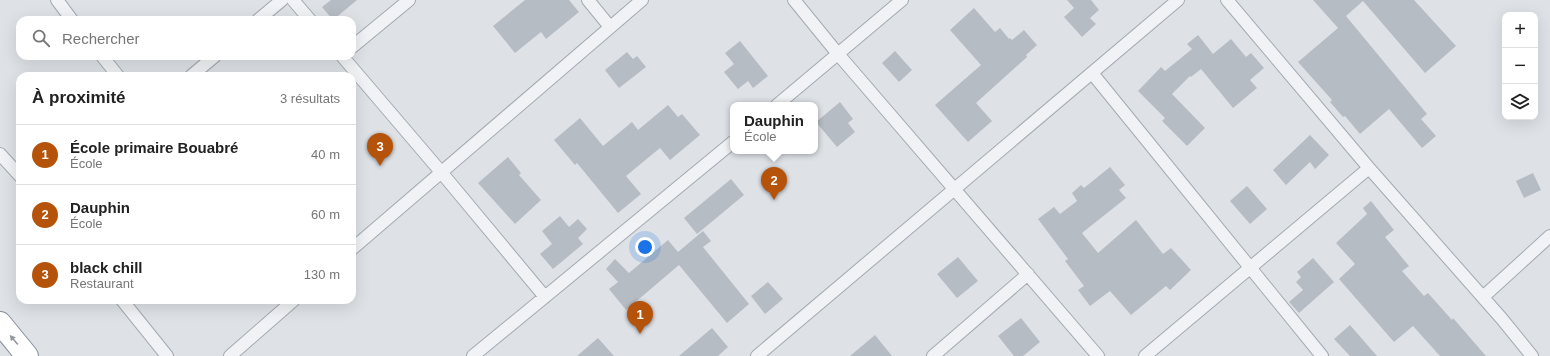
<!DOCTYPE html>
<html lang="fr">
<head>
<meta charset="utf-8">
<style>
  body { margin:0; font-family:Arial,sans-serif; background:#f6f6f6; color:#222 }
  .controls { position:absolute; right:12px; top:12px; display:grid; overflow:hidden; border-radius:8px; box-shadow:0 4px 16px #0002 }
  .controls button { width:36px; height:36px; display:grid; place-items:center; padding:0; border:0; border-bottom:1px solid #e0e0e0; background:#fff; color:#222; font:20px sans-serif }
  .you { position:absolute; left:645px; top:247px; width:14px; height:14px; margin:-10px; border:3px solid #fff; border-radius:50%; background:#1a73e8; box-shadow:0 0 0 6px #1a73e833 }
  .badge { display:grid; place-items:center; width:26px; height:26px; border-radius:50%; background:#b45309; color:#fff; font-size:13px; font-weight:700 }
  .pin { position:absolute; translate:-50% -33px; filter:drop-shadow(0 1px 2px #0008) }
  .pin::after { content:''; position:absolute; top:21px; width:14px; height:12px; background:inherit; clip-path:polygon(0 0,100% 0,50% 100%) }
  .popup { position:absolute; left:730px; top:102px; width:88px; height:52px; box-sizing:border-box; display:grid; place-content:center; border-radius:8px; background:#fff; filter:drop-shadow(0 1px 3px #0005); font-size:13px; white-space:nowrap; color:#767676 }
  .popup b { font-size:15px; color:#222 }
  .popup::after { content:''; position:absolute; left:50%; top:100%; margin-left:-8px; border:8px solid transparent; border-top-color:#fff }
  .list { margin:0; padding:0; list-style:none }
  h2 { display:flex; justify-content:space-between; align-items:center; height:52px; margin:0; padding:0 16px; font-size:17px }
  h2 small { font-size:13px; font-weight:400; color:#767676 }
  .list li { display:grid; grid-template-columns:26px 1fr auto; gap:12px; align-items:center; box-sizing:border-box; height:60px; padding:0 16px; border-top:1px solid #e0e0e0 }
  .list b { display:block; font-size:15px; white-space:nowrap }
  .list p { margin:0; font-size:13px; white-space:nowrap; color:#767676 }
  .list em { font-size:13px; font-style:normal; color:#767676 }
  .icon { flex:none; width:22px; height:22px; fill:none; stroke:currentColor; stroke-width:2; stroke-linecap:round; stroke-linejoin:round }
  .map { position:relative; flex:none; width:1550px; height:356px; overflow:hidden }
  .search { position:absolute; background:#fff; box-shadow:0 4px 16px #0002; left:16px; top:16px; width:340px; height:44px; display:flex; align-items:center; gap:10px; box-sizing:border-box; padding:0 14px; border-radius:12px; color:#767676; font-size:15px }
  .panel { position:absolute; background:#fff; box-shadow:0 4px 16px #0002; left:16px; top:72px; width:340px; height:232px; border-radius:12px }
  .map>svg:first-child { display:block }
  .building { fill:#b6bcc3 }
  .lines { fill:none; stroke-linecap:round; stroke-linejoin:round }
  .street-casing { stroke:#a4a9b1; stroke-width:14 }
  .highway-casing { stroke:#86909c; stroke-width:24 }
  .street { stroke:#f0f2f5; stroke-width:12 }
  .highway { stroke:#fff; stroke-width:22 }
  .oneway { fill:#94989e }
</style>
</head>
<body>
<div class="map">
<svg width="1550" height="356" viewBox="0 0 1550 356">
  <rect width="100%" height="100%" fill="#dee2e7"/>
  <path class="building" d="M331 0H357L333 20 322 7Z
    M525 0H569L579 12 546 39 541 32 515 53 493 26Z
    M1067 0H1091L1099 10 1090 18 1096 24 1082 37 1064 17 1074 8Z
    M1313 0H1414L1456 46 1425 73 1363 1 1346 16 1427 114 1421 119 1436 136 1422 148 1389 109 1360 134 1345 116 1343 117 1330 102 1332 100 1298 62 1338 28Z
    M974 8 995 32 1000 28 1009 39 1010 38 1012 40 1024 30 1037 45 1026 55 1027 57 976 103 992 121 968 142 935 105 981 65 950 30Z
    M1198 35 1213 54 1231 39 1246 57 1251 53 1264 68 1250 80 1257 88 1233 108 1201 69 1191 77 1190 76 1172 94 1205 128 1187 146 1162 121 1165 118 1138 91 1161 67 1165 71 1192 49 1187 44Z
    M740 41 768 76 753 88 748 81 738 89 724 72 734 64 725 53Z
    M895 51 912 70 899 82 882 63Z
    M627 52 633 59 637 56 646 67 619 88 605 70Z
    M840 102 853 119 848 123 855 132 837 147 816 122Z
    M668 105 678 117 682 114 700 135 670 160 660 148 626 176 641 194 618 213 577 163 575 165 554 140 580 118 603 146 632 122 638 130Z
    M1310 135 1329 155 1315 169 1310 162 1286 185 1273 170Z
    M508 157 521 173 519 175 541 200 515 224 478 183Z
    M1110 167 1125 185 1119 190 1126 198 1082 233 1098 253 1136 220 1163 254 1171 248 1191 270 1170 290 1166 286 1131 315 1110 291 1090 306 1078 290 1084 286 1065 261 1068 259 1038 219 1054 207 1060 214 1077 201 1072 193 1081 185 1084 188Z
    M1533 173 1541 190 1524 198 1516 181Z
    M731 179 744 195 697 234 684 218Z
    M1247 186 1267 209 1250 224 1230 201Z
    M1371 201 1394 230 1385 237 1409 266 1402 271 1424 296 1428 293 1452 320 1453 318 1486 356H1440L1413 326 1394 342 1339 279 1355 264 1336 243 1367 214 1363 208Z
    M560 216 569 227 578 219 587 229 578 238 583 244 553 269 540 254 552 244 542 231Z
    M703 231 711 241 703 247 749 304 727 323 679 265 626 310 609 289 618 282 606 269 615 259 629 273 668 240 678 252Z
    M958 257 978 281 957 298 937 274Z
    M1313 258 1334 282 1299 313 1289 302 1303 290 1296 282 1301 277 1297 272Z
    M768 282 783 299 765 314 751 296Z
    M1021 318 1040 342 1023 356H1014L998 336Z
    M1350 325 1377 356H1350L1334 339Z
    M712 328 728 347 718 356H679Z
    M875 335 892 356H850Z
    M598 338 614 356H577Z"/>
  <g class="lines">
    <defs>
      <path id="street" d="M57 0 72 20
        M293 0 310 20
        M588 0 610 27
        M794 0 838 54 1098 356
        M1227 0 1369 168 1502 319 1532 356
        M258 20 282 0
        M352 47 409 0
        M102 56 118 76
        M342 56 441 172 545 297
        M1092 73 1322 356
        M191 76 215 56
        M777 105 902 0
        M0 154 20 176
        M352 249 642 0
        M1483 297 1550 236
        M122 300 167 356
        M230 356 294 300
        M473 356 733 142
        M757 356 1178 0
        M933 356 1028 274
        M1145 356 1369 168"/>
      <path id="highway" d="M0 323 27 356"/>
    </defs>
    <use href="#street" class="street-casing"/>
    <use href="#highway" class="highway-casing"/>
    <use href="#street" class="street"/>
    <use href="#highway" class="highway"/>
  </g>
  <defs><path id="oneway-solid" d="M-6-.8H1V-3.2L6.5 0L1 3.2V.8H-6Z"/></defs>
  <use class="oneway" href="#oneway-solid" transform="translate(14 340) rotate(-130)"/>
</svg>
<div class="controls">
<button>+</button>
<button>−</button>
<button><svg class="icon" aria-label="layers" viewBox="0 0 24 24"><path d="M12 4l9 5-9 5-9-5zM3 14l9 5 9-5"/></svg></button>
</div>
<div class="you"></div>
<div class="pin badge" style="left:640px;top:334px">1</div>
<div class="pin badge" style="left:774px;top:200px">2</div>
<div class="popup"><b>Dauphin</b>École</div>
<div class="pin badge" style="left:380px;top:166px">3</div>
<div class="search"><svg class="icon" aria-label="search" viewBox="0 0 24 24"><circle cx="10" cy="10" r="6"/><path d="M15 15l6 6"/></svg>Rechercher</div>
<section class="panel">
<h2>À proximité<small>3 résultats</small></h2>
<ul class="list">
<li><span class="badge">1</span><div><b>École primaire Bouabré</b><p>École</p></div><em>40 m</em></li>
<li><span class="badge">2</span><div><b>Dauphin</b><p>École</p></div><em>60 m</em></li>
<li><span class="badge">3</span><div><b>black chill</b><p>Restaurant</p></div><em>130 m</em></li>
</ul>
</section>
</div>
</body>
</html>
